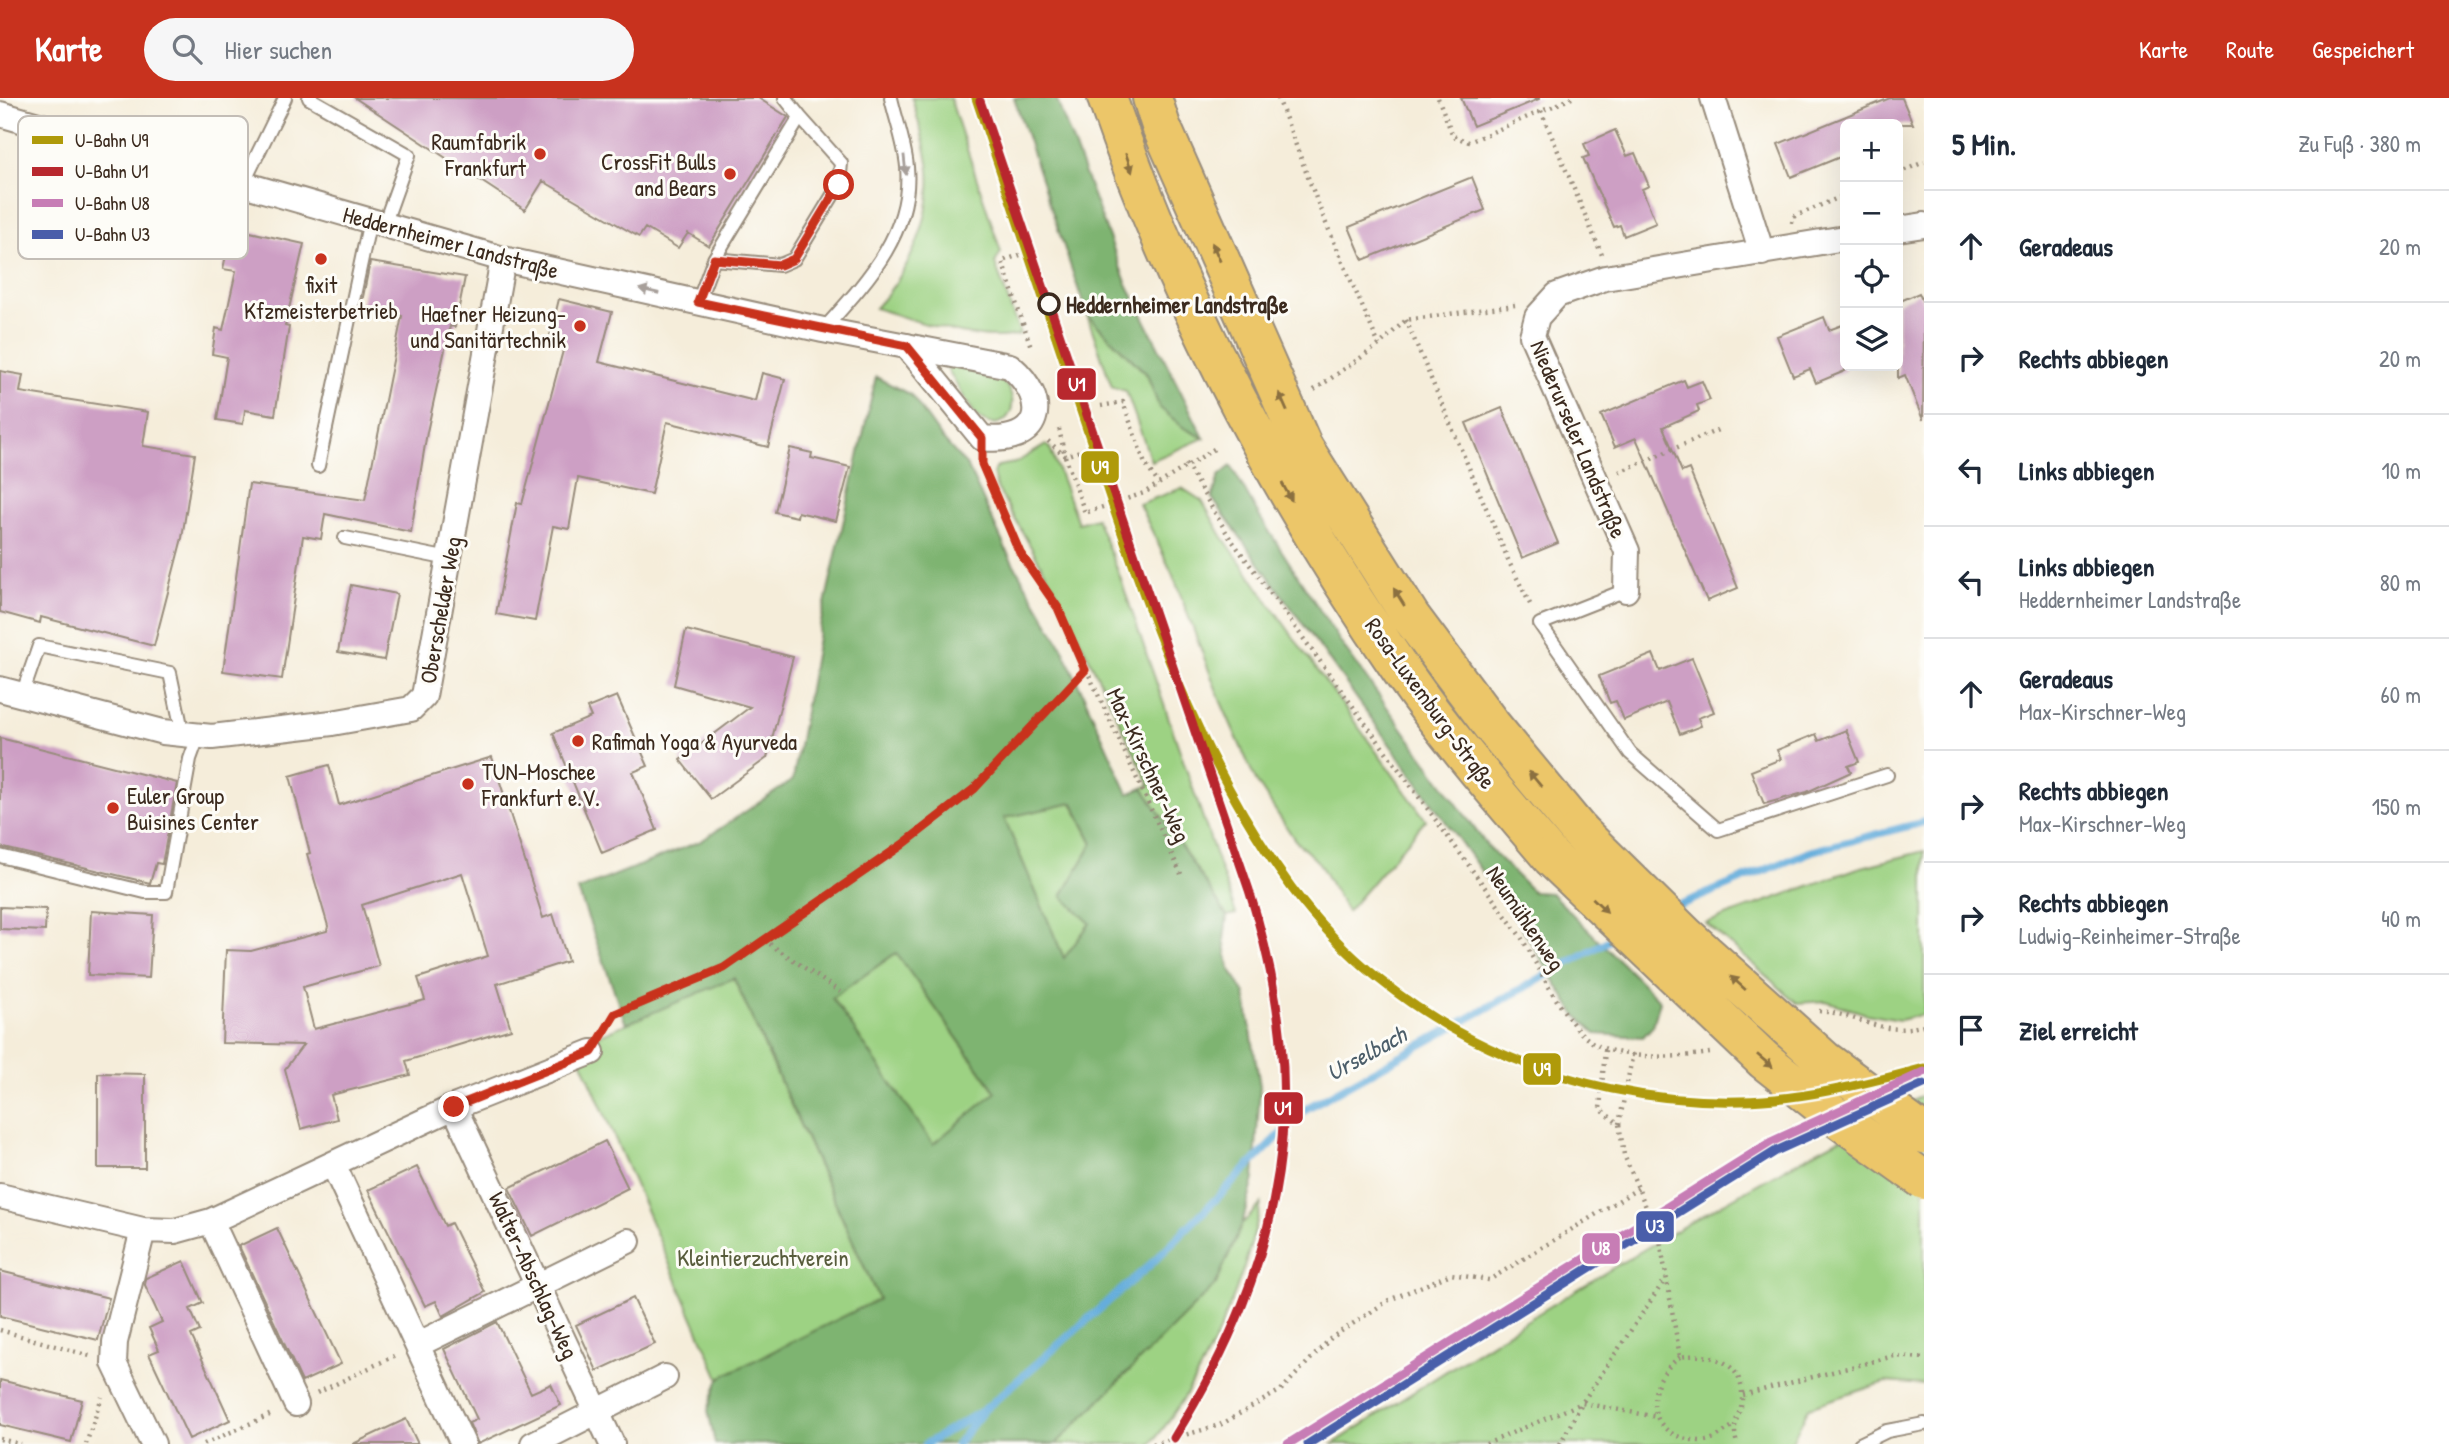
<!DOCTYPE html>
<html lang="de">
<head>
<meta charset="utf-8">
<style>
  body { margin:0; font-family:"Patrick Hand",sans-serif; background:#f6f6f7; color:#1f2937 }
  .controls { position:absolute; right:21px; top:21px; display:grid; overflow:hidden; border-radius:10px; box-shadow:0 7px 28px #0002 }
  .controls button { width:63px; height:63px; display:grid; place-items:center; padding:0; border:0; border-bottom:2px solid #e0e1e3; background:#fff; color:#1f2937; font:35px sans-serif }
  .stop { position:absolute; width:21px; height:21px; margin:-16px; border:5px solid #c8321e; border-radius:50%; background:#fff }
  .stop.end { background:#c8321e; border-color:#fff; box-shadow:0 2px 7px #0008 }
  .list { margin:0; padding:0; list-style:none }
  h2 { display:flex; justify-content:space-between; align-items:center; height:91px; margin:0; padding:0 28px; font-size:30px }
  h2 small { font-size:23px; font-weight:400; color:#747a83 }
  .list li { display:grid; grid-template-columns:46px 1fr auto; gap:21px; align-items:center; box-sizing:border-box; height:112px; padding:0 28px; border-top:2px solid #e0e1e3 }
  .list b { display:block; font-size:26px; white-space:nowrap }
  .list p { margin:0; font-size:23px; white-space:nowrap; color:#747a83 }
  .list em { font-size:23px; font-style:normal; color:#747a83 }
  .icon { flex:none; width:38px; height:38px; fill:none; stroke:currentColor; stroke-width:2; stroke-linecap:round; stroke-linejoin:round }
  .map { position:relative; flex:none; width:1924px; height:1346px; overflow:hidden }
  header { display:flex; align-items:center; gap:42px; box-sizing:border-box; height:98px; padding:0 35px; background:#c8321e; color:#fff }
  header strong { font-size:33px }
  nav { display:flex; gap:38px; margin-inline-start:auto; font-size:24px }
  .search { width:490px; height:63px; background:#f6f6f7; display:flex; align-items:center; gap:18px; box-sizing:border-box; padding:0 24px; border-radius:38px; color:#747a83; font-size:26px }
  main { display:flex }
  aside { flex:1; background:#fff }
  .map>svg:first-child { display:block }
  .green { fill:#9dd283; stroke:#6c7e50; stroke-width:2 }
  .forest { fill:#7eb471; stroke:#5c6f48; stroke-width:2; fill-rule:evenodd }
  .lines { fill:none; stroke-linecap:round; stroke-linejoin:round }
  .stream { stroke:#65addc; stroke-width:8 }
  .building { fill:#cd9fc4; fill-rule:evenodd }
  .lane-casing { stroke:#988c7c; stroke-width:16 }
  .street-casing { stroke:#988c7c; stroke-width:28 }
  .highway-casing { stroke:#988c7c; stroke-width:42 }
  .path { stroke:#988c7c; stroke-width:4.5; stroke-dasharray:2 5; stroke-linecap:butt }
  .lane { stroke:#fff; stroke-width:12 }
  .street { stroke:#fff; stroke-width:24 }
  .highway { stroke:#ecc669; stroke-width:38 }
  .highway-bridge-casing { stroke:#988c7c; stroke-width:42; stroke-linecap:butt }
  .highway-bridge { stroke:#ecc669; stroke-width:38 }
  .metro-1-casing { stroke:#fdfcf7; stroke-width:14 }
  .metro-2-casing { stroke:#fdfcf7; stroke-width:14 }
  .metro-3-casing { stroke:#fdfcf7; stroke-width:14 }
  .metro-4-casing { stroke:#fdfcf7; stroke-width:14 }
  .metro-1 { stroke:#af9a0a; stroke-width:9 }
  .metro-2 { stroke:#b8282e; stroke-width:9 }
  .metro-3 { stroke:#c77db5; stroke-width:9 }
  .metro-4 { stroke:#4a5eaa; stroke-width:9 }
  .oneway { fill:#8b7040 }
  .oneway2 { fill:#a79f9a }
  .route { stroke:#c8321e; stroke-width:9 }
  .poi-dot { fill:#c8321e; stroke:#fdfcf7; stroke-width:2.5 }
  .stop-dot { fill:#fdfcf7; stroke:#3b2a1e; stroke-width:3.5 }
  .labels { text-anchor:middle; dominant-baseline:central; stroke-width:6; stroke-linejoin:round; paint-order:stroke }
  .poi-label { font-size:23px; fill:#3b2a1e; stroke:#fdfcf7; text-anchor:end }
  .street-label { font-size:23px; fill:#3b2a1e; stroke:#fdfcf7 }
  .stop-label { font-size:23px; font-weight:bold; fill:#3b2a1e; stroke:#fdfcf7; text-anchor:start }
  .park-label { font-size:23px; fill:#585c3c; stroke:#fdfcf7 }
  .water-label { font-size:24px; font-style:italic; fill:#4c5e6a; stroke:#fdfcf7 }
  .key { fill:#fdfcf7; stroke:#c3bdb6; stroke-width:2 }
  .key-label { font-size:19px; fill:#3b2a1e }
  .line-badge { stroke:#fdfcf7; stroke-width:2.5 }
  .badge-label { font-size:19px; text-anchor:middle; font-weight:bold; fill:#fff }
</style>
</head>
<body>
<header>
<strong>Karte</strong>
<div class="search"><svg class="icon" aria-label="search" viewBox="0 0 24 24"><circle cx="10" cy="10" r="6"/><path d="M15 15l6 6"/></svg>Hier suchen</div>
<nav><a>Karte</a><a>Route</a><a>Gespeichert</a></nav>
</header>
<main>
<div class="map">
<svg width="1924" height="1346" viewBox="0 0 1924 1346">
  <rect width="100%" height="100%" fill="#fdfcf7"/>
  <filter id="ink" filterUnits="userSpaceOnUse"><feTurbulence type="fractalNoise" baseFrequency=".0143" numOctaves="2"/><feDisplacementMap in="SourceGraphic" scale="14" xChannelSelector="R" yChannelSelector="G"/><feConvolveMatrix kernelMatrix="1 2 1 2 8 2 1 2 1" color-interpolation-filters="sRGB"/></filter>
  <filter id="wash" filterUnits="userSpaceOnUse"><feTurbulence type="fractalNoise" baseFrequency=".00686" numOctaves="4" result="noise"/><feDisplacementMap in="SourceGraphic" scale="28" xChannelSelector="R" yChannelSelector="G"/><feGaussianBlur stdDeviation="1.57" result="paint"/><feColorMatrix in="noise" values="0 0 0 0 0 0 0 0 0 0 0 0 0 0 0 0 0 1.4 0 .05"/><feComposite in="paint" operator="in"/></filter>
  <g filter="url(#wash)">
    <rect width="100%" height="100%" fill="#f5edda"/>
    <path class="green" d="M912 0H950L1001 154 995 165 1020 236C980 248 915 222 875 210 908 176 933 122 929 73 927 49 918 24 912 0Z
      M1087 217 1147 277 1159 309 1184 330 1204 340 1151 363 1126 293 1112 289Z
      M946 267C963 270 989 271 1002 283 1025 304 1006 338 980 321 974 317 949 275 946 267Z
      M1046 347 1050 350 1078 425 1096 420 1118 473 1236 816 1227 818 1143 690 1150 687 1059 498 996 388 993 375 998 368 1015 365Z
      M1182 390 1202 403 1222 438 1304 554 1426 722 1347 814 1319 765 1295 742 1256 683 1221 604 1172 475 1139 406Z
      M1072 705 1093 745 1062 798 1090 825 1064 861 1004 720Z
      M1924 753V916L1900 922 1866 916 1826 903 1797 905 1706 825 1858 770Z
      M896 855 996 995 933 1046 832 900Z
      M733 879 879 1202 719 1280 575 948Z
      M1924 997V1287L1886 1284 1809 1309 1791 1346H1333C1525 1221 1720 1100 1924 997Z
      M1261 1106C1244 1186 1204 1282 1151 1346H1056L1216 1186 1242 1126Z"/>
    <path class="forest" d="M1014 0H1056L1126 184 1204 340 1184 330 1159 309 1147 276 1087 217Z
      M876 279 911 297 941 339 968 369 1009 458 1062 549 1128 696 1143 690 1227 818 1224 841 1229 869 1245 896 1260 988 1254 1081 1242 1126 1216 1186 1056 1346H715L708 1312 719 1280 879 1201 734 880 626 926 578 792 701 743 793 682 820 528ZM1073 705 1093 745 1062 798 1090 825 1064 860 1004 720ZM896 855 996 994 933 1046 832 900Z
      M1231 368 1258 416 1343 548 1488 749 1533 794 1551 795 1660 903 1653 928 1643 939 1596 936 1575 916 1521 828 1212 400 1219 378Z"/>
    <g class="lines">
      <path class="stream" d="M1672 810 1812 753 1924 724
        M926 1346 984 1312 1151 1166 1307 1010 1617 838
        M957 1346 980 1317"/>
    </g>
    <g id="blocks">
      <path class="building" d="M355 0H758L788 19 709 148 688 135 678 150 645 130 639 139 543 83 525 112Z
        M1461 0H1539V1L1473 28Z
        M1890 0H1902L1913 26H1845V57L1791 79 1778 46Z
        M1615 32 1627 58 1635 55 1649 88 1642 91 1656 125 1624 138 1620 127 1614 129 1583 60 1589 58 1584 46Z
        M1472 79 1485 112 1363 162 1349 129Z
        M232 130 304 146 285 228 289 229 275 317 245 312 243 326 217 322 227 259 212 256 216 230 223 232 236 173 223 171Z
        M370 164 465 179 455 229 450 228 427 334 411 434 325 416 321 441 303 438 282 581 223 573 249 386 365 402 402 218 361 209Z
        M1919 195 1924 207 1923 322 1905 277 1898 280V204Z
        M559 201 612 214 599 264 755 303 762 275 785 281 768 349 667 324 651 396 578 380 569 431 553 428 535 523 496 516 517 405 522 406 565 245 549 242Z
        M1824 219 1829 232 1845 226V273L1816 285 1810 271 1793 278 1777 238Z
        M0 273 23 277 20 294 148 314 143 348 195 356 182 440 154 548 41 519 40 525 0 514Z
        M1684 282 1687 289 1702 283 1710 302 1697 307 1699 313 1663 329 1682 374 1689 371 1738 490 1707 503 1636 340 1615 349 1601 317Z
        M1502 310 1558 445 1522 460 1466 325Z
        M790 350 812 355 811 360 850 369 836 423 798 414 797 419 775 414Z
        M351 487 397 496 384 562 338 554Z
        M686 532 793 559 767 660 711 701 680 662 750 609 674 587Z
        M1653 556 1660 573 1692 560 1714 614 1698 620 1701 628 1680 636 1667 604 1624 622 1616 603 1610 605 1599 578Z
        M617 598 648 668 633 674 657 732 602 755 553 635 591 619 587 610Z
        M1846 632 1859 664 1848 668 1851 674 1807 694 1764 706 1751 673 1781 661 1777 652 1816 636 1819 643Z
        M0 640 177 685 162 766 156 765 150 785 0 749Z
        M492 659 543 820 553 816 568 863 497 886 511 931 406 963 410 977 331 997 337 1021 301 1031 285 971 303 947 222 945 226 852 251 853 327 833 328 828 307 756 310 755 290 678 329 667 339 707ZM462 775 488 858 418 880 425 902 314 931 303 889 379 868 362 807Z
        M0 809 46 811 45 833 0 831Z
        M91 813 153 817 149 880 88 877Z
        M98 975 145 976V1070H98Z
        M605 1043 628 1090 532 1138 509 1090Z
        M417 1069 445 1128 451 1125 485 1194 443 1218 436 1203 425 1208 368 1092Z
        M277 1130 341 1266 302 1284 239 1148Z
        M184 1163 203 1205 190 1211 200 1233 191 1237 230 1322 189 1341 149 1256 159 1252 149 1230 162 1224 145 1187 146 1180Z
        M0 1173 109 1200 98 1242 0 1218Z
        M633 1200 655 1246 597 1273 576 1227Z
        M497 1224 531 1295 551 1286 561 1307 478 1346 469 1325 477 1321 444 1251Z
        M0 1282 82 1302 71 1344 0 1327Z
        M406 1321 418 1346H353Z"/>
    </g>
  </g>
  <g filter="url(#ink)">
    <use href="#blocks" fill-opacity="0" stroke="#988c7c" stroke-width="2"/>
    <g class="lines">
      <defs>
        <path id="lane" d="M309 0 409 57 384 127
          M785 0 800 19
          M243 86 285 0
          M698 204 714 161 780 167 794 161 839 87 841 65 800 19 714 161
          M823 232C864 186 913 136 907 69 905 46 896 22 891 0
          M318 368 370 122
          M345 440 449 461
          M1626 492 1540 526 1630 655 1718 732 1887 677
          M22 597 39 548 170 575 183 637
          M0 758 145 794H166L190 661 198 639
          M1860 1346 1887 1333 1924 1326"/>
        <path id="street" d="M1713 0 1762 155
          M0 16 503 161 823 232 1010 268C1052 304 1041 347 982 340L907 248
          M1898 131 1924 127
          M1626 492 1627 453 1532 238 1537 219 1557 197 1605 180 1845 140
          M0 591 163 634 212 639 332 625 411 611 424 598 503 161
          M454 1009 612 1346
          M333 1066 463 1346
          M0 1098 143 1132 175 1133 211 1123 454 1009 592 954
          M211 1123 296 1306
          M143 1132 115 1244 114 1265 153 1346
          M417 1247 628 1143
          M533 1346 665 1279"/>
        <path id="highway" d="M1107 0C1178 206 1281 399 1405 578 1449 641 1501 700 1551 759
          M1152 0 1161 28 1303 349 1410 518 1492 628 1579 733"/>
      </defs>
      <use href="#lane" class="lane-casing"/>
      <use href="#street" class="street-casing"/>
      <use href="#highway" class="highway-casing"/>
      <path class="path" d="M1278 0 1322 116 1379 247
        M1438 0 1453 38 1469 44 1572 0
        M1541 13 1602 157
        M1898 75 1924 64
        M1792 125 1793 119 1845 97
        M1020 157 1002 163 1031 249
        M1406 222 1510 466 1532 510
        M1314 292 1379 247 1406 222 1515 207
        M1101 308 1123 304 1145 366 1159 386
        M1059 331 1065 358 1085 415 1144 395 1214 351
        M1048 343 1065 358 1086 351
        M982 366 1020 455 1058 510 1181 776
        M1186 366 1228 437 1521 839C1537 866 1565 925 1589 942 1617 963 1677 960 1710 955
        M1619 374 1718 332
        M764 842 840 894
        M1819 913C1857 915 1881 940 1924 927
        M605 933 615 916 724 870 902 747 974 691 1085 572
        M1605 952 1600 1011 1619 1026 1624 1057 1660 1142 1680 1259C1707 1254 1742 1262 1742 1297 1743 1318 1730 1319 1737 1346
        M1619 1026 1633 955
        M0 1232 90 1258
        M1680 1259C1644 1284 1643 1336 1693 1342 1698 1343 1704 1344 1709 1342 1717 1340 1725 1332 1733 1328
        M317 1295 394 1258
        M1743 1297 1894 1258 1924 1260
        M0 1341 21 1346
        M86 1346 102 1299
        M204 1346 274 1315
        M1153 1346 1220 1327 1281 1292 1331 1240 1389 1202 1451 1176 1489 1182 1639 1090
        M1486 1346 1582 1305 1657 1319
        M1560 1346 1582 1305 1664 1183"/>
      <use href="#lane" class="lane"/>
      <use href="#street" class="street"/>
      <use href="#highway" class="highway"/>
      <defs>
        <path id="highway-bridge" d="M1579 733 1687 839 1824 962 1924 1036
          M1551 759 1764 962 1836 1019 1924 1082"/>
      </defs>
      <use href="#highway-bridge" class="highway-bridge-casing"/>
      <use href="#highway-bridge" class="highway-bridge"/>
      <defs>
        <path id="metro-1" d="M976 0C1015 116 1054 232 1093 349 1144 501 1195 658 1291 789 1394 929 1567 1007 1740 1003 1802 1002 1864 986 1924 970"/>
        <path id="metro-2" d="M980 3 1249 792C1314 999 1287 1157 1174 1340"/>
        <path id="metro-3" d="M1288 1346 1771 1044 1924 974"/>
        <path id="metro-4" d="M1308 1346 1776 1053 1924 986"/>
      </defs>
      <use href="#metro-1" class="metro-1-casing"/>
      <use href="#metro-2" class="metro-2-casing"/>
      <use href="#metro-3" class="metro-3-casing"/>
      <use href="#metro-4" class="metro-4-casing"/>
      <use href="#metro-1" class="metro-1"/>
      <use href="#metro-2" class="metro-2"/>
      <use href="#metro-3" class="metro-3"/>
      <use href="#metro-4" class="metro-4"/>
    </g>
    <defs><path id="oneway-solid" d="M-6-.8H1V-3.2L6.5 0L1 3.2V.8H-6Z" transform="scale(1.75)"/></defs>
    <g class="oneway">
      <use href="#oneway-solid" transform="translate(1129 65) rotate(71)"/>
      <use href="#oneway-solid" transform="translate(1216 154) rotate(-114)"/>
      <use href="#oneway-solid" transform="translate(1283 304) rotate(-114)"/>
      <use href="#oneway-solid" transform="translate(1287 394) rotate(61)"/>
      <use href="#oneway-solid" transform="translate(1399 499) rotate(-122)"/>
      <use href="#oneway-solid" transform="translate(1535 681) rotate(-130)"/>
      <use href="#oneway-solid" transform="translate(1600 807) rotate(44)"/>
      <use href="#oneway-solid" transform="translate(1738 885) rotate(-138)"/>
      <use href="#oneway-solid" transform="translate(1765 963) rotate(40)"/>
    </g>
    <g class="oneway2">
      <use href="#oneway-solid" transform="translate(905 67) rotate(84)"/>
      <use href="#oneway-solid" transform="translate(649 193) rotate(-167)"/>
    </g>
  </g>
  <g class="lines" filter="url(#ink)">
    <path class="route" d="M454 1009 592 954 615 916 724 870 902 747 974 691 1085 572 1058 510 1020 455 982 366V340L907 248 698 204 714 161 780 167 794 161 839 87"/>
  </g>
  <g class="poi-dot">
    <circle cx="540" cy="56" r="7"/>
    <circle cx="730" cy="76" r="7"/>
    <circle cx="321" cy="161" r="7"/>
    <circle cx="580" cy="228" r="7"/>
    <circle cx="578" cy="643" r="7"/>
    <circle cx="468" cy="686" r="7"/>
    <circle cx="113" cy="710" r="7"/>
  </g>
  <circle class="stop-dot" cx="1049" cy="206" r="10"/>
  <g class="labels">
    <g class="poi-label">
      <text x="526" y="43">Raumfabrik<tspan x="526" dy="26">Frankfurt</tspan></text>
      <text x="716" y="63">CrossFit Bulls<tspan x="716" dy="26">and Bears</tspan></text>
      <text x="321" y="186" text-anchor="middle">fixit<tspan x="321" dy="26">Kfzmeisterbetrieb</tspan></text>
      <text x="566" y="215">Haefner Heizung-<tspan x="566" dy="26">und Sanitärtechnik</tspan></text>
      <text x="592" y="643" text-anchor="start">Rafimah Yoga &amp; Ayurveda</text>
      <text x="482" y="673" text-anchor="start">TUN-Moschee<tspan x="482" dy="26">Frankfurt e.V.</tspan></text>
      <text x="127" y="697" text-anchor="start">Euler Group<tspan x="127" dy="26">Buisines Center</tspan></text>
    </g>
    <g class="street-label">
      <text transform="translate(451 144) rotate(15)">Heddernheimer Landstraße</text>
      <text transform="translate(1579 341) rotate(67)">Niederurseler Landstraße</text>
      <text transform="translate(440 512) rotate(-80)">Oberschelder Weg</text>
      <text transform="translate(1431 605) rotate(54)">Rosa-Luxemburg-Straße</text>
      <text transform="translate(1149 667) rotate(65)">Max-Kirschner-Weg</text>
      <text transform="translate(1526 820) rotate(56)">Neumühlenweg</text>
      <text transform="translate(534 1177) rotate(65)">Walter-Abschlag-Weg</text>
    </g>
    <g class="stop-label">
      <text x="1066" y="206">Heddernheimer Landstraße</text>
    </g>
    <g class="park-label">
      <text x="763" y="1159">Kleintierzuchtverein</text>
    </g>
    <g class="water-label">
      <text transform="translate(1366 955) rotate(-29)">Urselbach</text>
    </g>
  </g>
  <rect x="18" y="18" width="230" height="143" rx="10" class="key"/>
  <rect x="32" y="38" width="31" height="8" fill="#af9a0a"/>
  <rect x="32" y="69" width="31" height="9" fill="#b8282e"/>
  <rect x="32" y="101" width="31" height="8" fill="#c77db5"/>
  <rect x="32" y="132" width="31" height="9" fill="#4a5eaa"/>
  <g class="key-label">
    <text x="75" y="49">U-Bahn U9</text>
    <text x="75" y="80">U-Bahn U1</text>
    <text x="75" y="112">U-Bahn U8</text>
    <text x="75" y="143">U-Bahn U3</text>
  </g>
  <g class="line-badge">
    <rect x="1056" y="269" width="41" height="34" rx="7" fill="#b8282e"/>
    <rect x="1080" y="352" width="40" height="34" rx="7" fill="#af9a0a"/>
    <rect x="1522" y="954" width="40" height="34" rx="7" fill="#af9a0a"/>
    <rect x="1263" y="993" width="41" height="34" rx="7" fill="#b8282e"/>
    <rect x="1635" y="1112" width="40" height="33" rx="7" fill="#4a5eaa"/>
    <rect x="1581" y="1134" width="40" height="33" rx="7" fill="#c77db5"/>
  </g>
  <g class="badge-label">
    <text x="1077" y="293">U1</text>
    <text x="1100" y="376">U9</text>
    <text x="1542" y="978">U9</text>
    <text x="1283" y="1017">U1</text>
    <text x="1655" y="1135">U3</text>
    <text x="1601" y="1157">U8</text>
  </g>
</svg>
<div class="controls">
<button>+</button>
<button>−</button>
<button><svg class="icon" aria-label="locate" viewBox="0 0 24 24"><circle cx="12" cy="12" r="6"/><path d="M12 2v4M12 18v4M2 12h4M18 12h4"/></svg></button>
<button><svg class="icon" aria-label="layers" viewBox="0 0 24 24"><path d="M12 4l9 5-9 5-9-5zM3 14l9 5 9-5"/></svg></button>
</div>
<div class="stop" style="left:839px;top:87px"></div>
<div class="stop end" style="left:454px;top:1009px"></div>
</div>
<aside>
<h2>5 Min.<small>Zu Fuß · 380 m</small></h2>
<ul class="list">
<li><svg class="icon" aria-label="ahead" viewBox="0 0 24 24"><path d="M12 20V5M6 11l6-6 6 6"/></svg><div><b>Geradeaus</b></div><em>20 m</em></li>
<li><svg class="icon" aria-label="right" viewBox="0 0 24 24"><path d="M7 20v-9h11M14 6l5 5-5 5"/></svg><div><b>Rechts abbiegen</b></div><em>20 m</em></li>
<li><svg class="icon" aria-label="left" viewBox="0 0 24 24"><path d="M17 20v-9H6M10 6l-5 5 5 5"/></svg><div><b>Links abbiegen</b></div><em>10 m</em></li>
<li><svg class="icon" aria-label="left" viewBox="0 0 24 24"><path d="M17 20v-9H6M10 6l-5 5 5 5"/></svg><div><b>Links abbiegen</b><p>Heddernheimer Landstraße</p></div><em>80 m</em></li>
<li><svg class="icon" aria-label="ahead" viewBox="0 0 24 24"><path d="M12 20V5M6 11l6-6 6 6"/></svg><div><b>Geradeaus</b><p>Max-Kirschner-Weg</p></div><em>60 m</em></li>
<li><svg class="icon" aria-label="right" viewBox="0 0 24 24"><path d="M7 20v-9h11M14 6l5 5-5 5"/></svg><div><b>Rechts abbiegen</b><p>Max-Kirschner-Weg</p></div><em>150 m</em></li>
<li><svg class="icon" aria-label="right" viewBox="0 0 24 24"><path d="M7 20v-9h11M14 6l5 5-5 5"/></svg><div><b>Rechts abbiegen</b><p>Ludwig-Reinheimer-Straße</p></div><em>40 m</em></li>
<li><svg class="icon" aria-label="arrive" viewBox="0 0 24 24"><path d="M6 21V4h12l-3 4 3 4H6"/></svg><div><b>Ziel erreicht</b></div></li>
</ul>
</aside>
</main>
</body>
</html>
